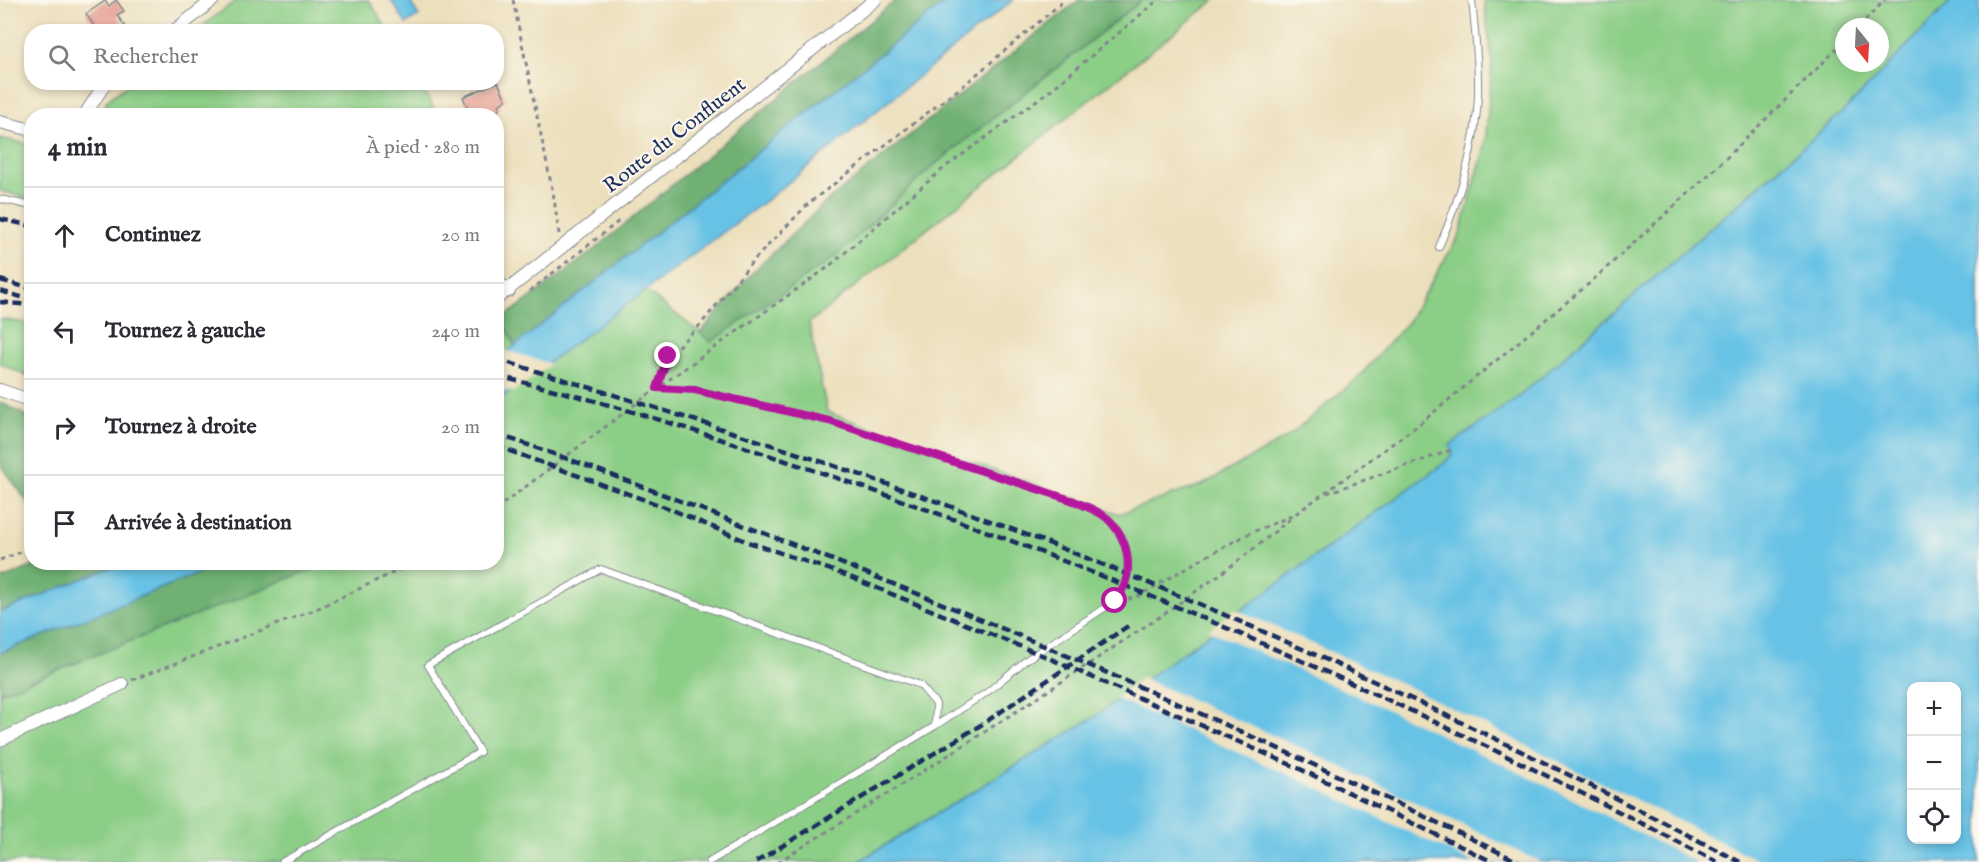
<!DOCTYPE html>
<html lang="fr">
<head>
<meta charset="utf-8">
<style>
  body { margin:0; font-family:"IM FELL English",serif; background:#f7f7f7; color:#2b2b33 }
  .controls { position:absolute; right:18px; bottom:18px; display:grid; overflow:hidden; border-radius:12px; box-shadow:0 3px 9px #0003 }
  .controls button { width:54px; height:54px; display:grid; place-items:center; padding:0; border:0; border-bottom:2px solid #e1e1e2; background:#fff; color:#2b2b33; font:30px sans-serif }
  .compass { position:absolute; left:1835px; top:18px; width:54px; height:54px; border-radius:50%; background:#fff; box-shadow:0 3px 9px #0003; rotate:162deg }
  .stop { position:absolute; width:18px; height:18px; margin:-14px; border:4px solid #b5179e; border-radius:50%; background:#fff }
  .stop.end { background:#b5179e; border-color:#fff; box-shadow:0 2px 6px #0008 }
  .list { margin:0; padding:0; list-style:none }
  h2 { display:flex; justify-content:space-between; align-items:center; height:78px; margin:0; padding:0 24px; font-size:26px }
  h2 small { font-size:20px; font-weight:400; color:#7c7c81 }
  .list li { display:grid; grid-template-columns:39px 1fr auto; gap:18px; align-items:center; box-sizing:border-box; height:96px; padding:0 24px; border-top:2px solid #e1e1e2 }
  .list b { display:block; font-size:22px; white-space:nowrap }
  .list em { font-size:20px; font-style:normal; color:#7c7c81 }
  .icon { flex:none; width:33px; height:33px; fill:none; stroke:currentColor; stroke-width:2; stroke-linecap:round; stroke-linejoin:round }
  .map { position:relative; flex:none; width:1979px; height:862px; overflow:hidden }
  .search { position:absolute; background:#fff; box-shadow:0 3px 9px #0003; left:24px; top:24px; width:480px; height:66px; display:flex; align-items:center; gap:15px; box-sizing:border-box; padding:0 21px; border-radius:24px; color:#7c7c81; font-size:22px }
  .panel { position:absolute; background:#fff; box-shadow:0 3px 9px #0003; left:24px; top:108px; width:480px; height:462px; border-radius:24px }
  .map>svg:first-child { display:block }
  .green { fill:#8bce86; stroke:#537e72; stroke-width:1.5; fill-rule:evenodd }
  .forest { fill:#70b173; stroke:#467068; stroke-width:1.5 }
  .water { fill:#67c2e5; stroke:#4178a2; stroke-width:1.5; fill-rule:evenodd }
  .pier { fill:#ecdfbc }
  .building { fill:#e4998d }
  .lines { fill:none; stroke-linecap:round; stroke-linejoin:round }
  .service-casing { stroke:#84878d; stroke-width:8 }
  .minor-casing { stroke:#84878d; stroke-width:14 }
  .path { stroke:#84878d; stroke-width:3; stroke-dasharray:4.5 4.5; stroke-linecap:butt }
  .service { stroke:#fff; stroke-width:6 }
  .minor { stroke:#fff; stroke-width:12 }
  .rail { stroke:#1b2f5e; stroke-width:4.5; stroke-dasharray:9 4.5; stroke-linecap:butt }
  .route { stroke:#b5179e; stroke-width:8 }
  .labels { text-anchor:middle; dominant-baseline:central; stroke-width:4.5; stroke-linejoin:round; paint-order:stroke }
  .street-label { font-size:21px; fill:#1b2f5e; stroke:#fbf7ec }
</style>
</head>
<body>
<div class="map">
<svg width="1979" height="862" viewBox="0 0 1979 862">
  <rect width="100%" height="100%" fill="#fbf7ec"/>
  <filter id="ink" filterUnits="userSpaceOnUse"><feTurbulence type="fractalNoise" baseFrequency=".0167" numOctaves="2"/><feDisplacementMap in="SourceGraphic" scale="12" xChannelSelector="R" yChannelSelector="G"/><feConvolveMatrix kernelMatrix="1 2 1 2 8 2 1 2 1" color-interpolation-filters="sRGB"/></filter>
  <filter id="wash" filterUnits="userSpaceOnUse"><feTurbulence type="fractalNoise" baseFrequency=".008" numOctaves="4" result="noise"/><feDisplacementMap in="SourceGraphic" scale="24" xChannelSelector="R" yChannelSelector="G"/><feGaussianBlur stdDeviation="1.35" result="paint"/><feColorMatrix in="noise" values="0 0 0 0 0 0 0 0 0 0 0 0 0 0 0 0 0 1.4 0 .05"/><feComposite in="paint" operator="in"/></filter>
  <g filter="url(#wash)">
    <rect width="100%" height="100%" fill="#ecdfbc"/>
    <path class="green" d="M237 0H369L388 31H196Z
      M1142 0H1215L809 323 827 412 1119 514 1204 484 1286 438 1358 378 1409 320 1460 234 1485 146 1492 61 1484 0H1952L1843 112 1521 395 1451 445 1453 454 1443 464 1090 720 858 862H0V693L327 563 496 562 497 401 644 290 711 341 836 256 933 166ZM1844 27H1880V63H1844Z
      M418 82 438 115 111 116 105 102 130 83Z
      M0 138 31 145V199L0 191Z
      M0 319 31 324V378L0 363Z
      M502 319 515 346 497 360V323Z"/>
    <path class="forest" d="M896 0H948L515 346 502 319 590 253Z
      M1079 0H1142L933 166 836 256 711 342 700 333 751 274 827 201Z
      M0 402 31 418V507L0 464Z
      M41 563H122L0 612V580Z
      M224 563H327L0 693V653Z"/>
    <path class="water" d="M391 0H409L419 16 406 24Z
      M948 0H1013L768 199 497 401V360Z
      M1952 0H1979V862H858L1090 720 1443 464 1453 454 1450 445 1521 395 1843 112ZM1912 686H1956V840H1912Z
      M122 563H224L0 653V612Z"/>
    <path class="pier" d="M505 350 551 364 513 392 497 389V369L500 368 497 367 496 357Z
      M1235 609 1407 686 1761 862H1696L1549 787 1391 711 1208 630Z
      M1142 678 1310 752 1540 862H1472L1298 779 1115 698Z"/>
    <g id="blocks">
      <path class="building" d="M116 0 124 11 117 15 129 32H107L103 26 97 30 86 14 105 1 109 6Z
        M498 82 506 100 499 105 500 108 494 116 485 113 471 116 463 97Z"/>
    </g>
  </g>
  <g filter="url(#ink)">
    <use href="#blocks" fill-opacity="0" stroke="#84878d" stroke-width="1.5"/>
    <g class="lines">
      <defs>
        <path id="service" d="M0 199 32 206
          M1439 247C1459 200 1476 148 1478 96 1479 64 1475 32 1472 0
          M935 726 986 693 1026 660 1115 601C1135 577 1131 541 1108 519 1100 511 1084 506 1074 501
          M282 862 480 752 428 665 601 569 920 685 936 704 935 726 709 862"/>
        <path id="minor" d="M173 32 213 0
          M84 116 106 82
          M0 122 32 130
          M496 281 509 291
          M496 299 875 0
          M0 390 32 401
          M0 740 122 684"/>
      </defs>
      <use href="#service" class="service-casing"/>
      <use href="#minor" class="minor-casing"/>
      <path class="path" d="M513 0 554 198 559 234
        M1859 27 1885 0
        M530 291 619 221
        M658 386 668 356 701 324 752 262 809 203 964 85 1065 0
        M659 388 695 390 829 421 1066 499
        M1327 493 1452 450
        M496 509 657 388 827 268 944 168 1052 89 1158 0
        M0 560 32 548
        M1128 599 1135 598 1205 557 1250 533 1294 515 1417 426 1591 282 1715 169 1844 42
        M132 680 314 610 416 562
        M778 862C880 799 981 735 1081 669 1152 622 1226 574 1291 518"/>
      <use href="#service" class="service"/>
      <use href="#minor" class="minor"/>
      <path class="rail" d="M0 219 32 226
        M0 280 32 289
        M0 291 32 300
        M0 302 29 305
        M496 359C688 417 880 477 1066 550 1297 640 1521 748 1740 862
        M496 376C604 400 709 435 813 470 1125 574 1425 710 1717 862
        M496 434C577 461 657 492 737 523 1003 624 1263 737 1519 862
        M496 446 670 509 748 542 840 573 1044 656 1298 768 1493 862
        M756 862 984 723 1128 626"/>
    </g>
  </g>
  <g class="lines" filter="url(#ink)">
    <path class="route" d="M668 356 657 388 695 390 829 421 1074 501C1084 506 1100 511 1108 519 1131 541 1135 577 1115 601"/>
  </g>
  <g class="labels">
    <g class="street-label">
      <text transform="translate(675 136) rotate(-38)">Route du Confluent</text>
    </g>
  </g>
</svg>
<div class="controls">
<button>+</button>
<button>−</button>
<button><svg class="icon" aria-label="locate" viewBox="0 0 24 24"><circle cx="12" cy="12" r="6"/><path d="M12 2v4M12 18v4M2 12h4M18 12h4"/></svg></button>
</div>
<svg class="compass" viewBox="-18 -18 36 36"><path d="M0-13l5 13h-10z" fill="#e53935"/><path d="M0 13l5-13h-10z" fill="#7c7c81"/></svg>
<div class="stop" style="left:1115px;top:601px"></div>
<div class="stop end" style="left:668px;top:356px"></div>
<div class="search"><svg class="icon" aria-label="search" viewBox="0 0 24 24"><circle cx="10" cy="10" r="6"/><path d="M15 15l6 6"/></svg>Rechercher</div>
<section class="panel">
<h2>4 min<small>À pied · 280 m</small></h2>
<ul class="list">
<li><svg class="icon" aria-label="ahead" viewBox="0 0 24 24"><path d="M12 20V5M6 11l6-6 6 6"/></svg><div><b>Continuez</b></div><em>20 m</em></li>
<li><svg class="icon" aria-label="left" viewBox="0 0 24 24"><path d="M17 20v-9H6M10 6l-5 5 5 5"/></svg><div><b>Tournez à gauche</b></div><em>240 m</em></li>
<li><svg class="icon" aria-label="right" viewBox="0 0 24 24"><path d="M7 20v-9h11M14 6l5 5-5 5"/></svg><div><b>Tournez à droite</b></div><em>20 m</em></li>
<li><svg class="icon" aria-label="arrive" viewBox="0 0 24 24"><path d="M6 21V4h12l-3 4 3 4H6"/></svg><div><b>Arrivée à destination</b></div></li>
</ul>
</section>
</div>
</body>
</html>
